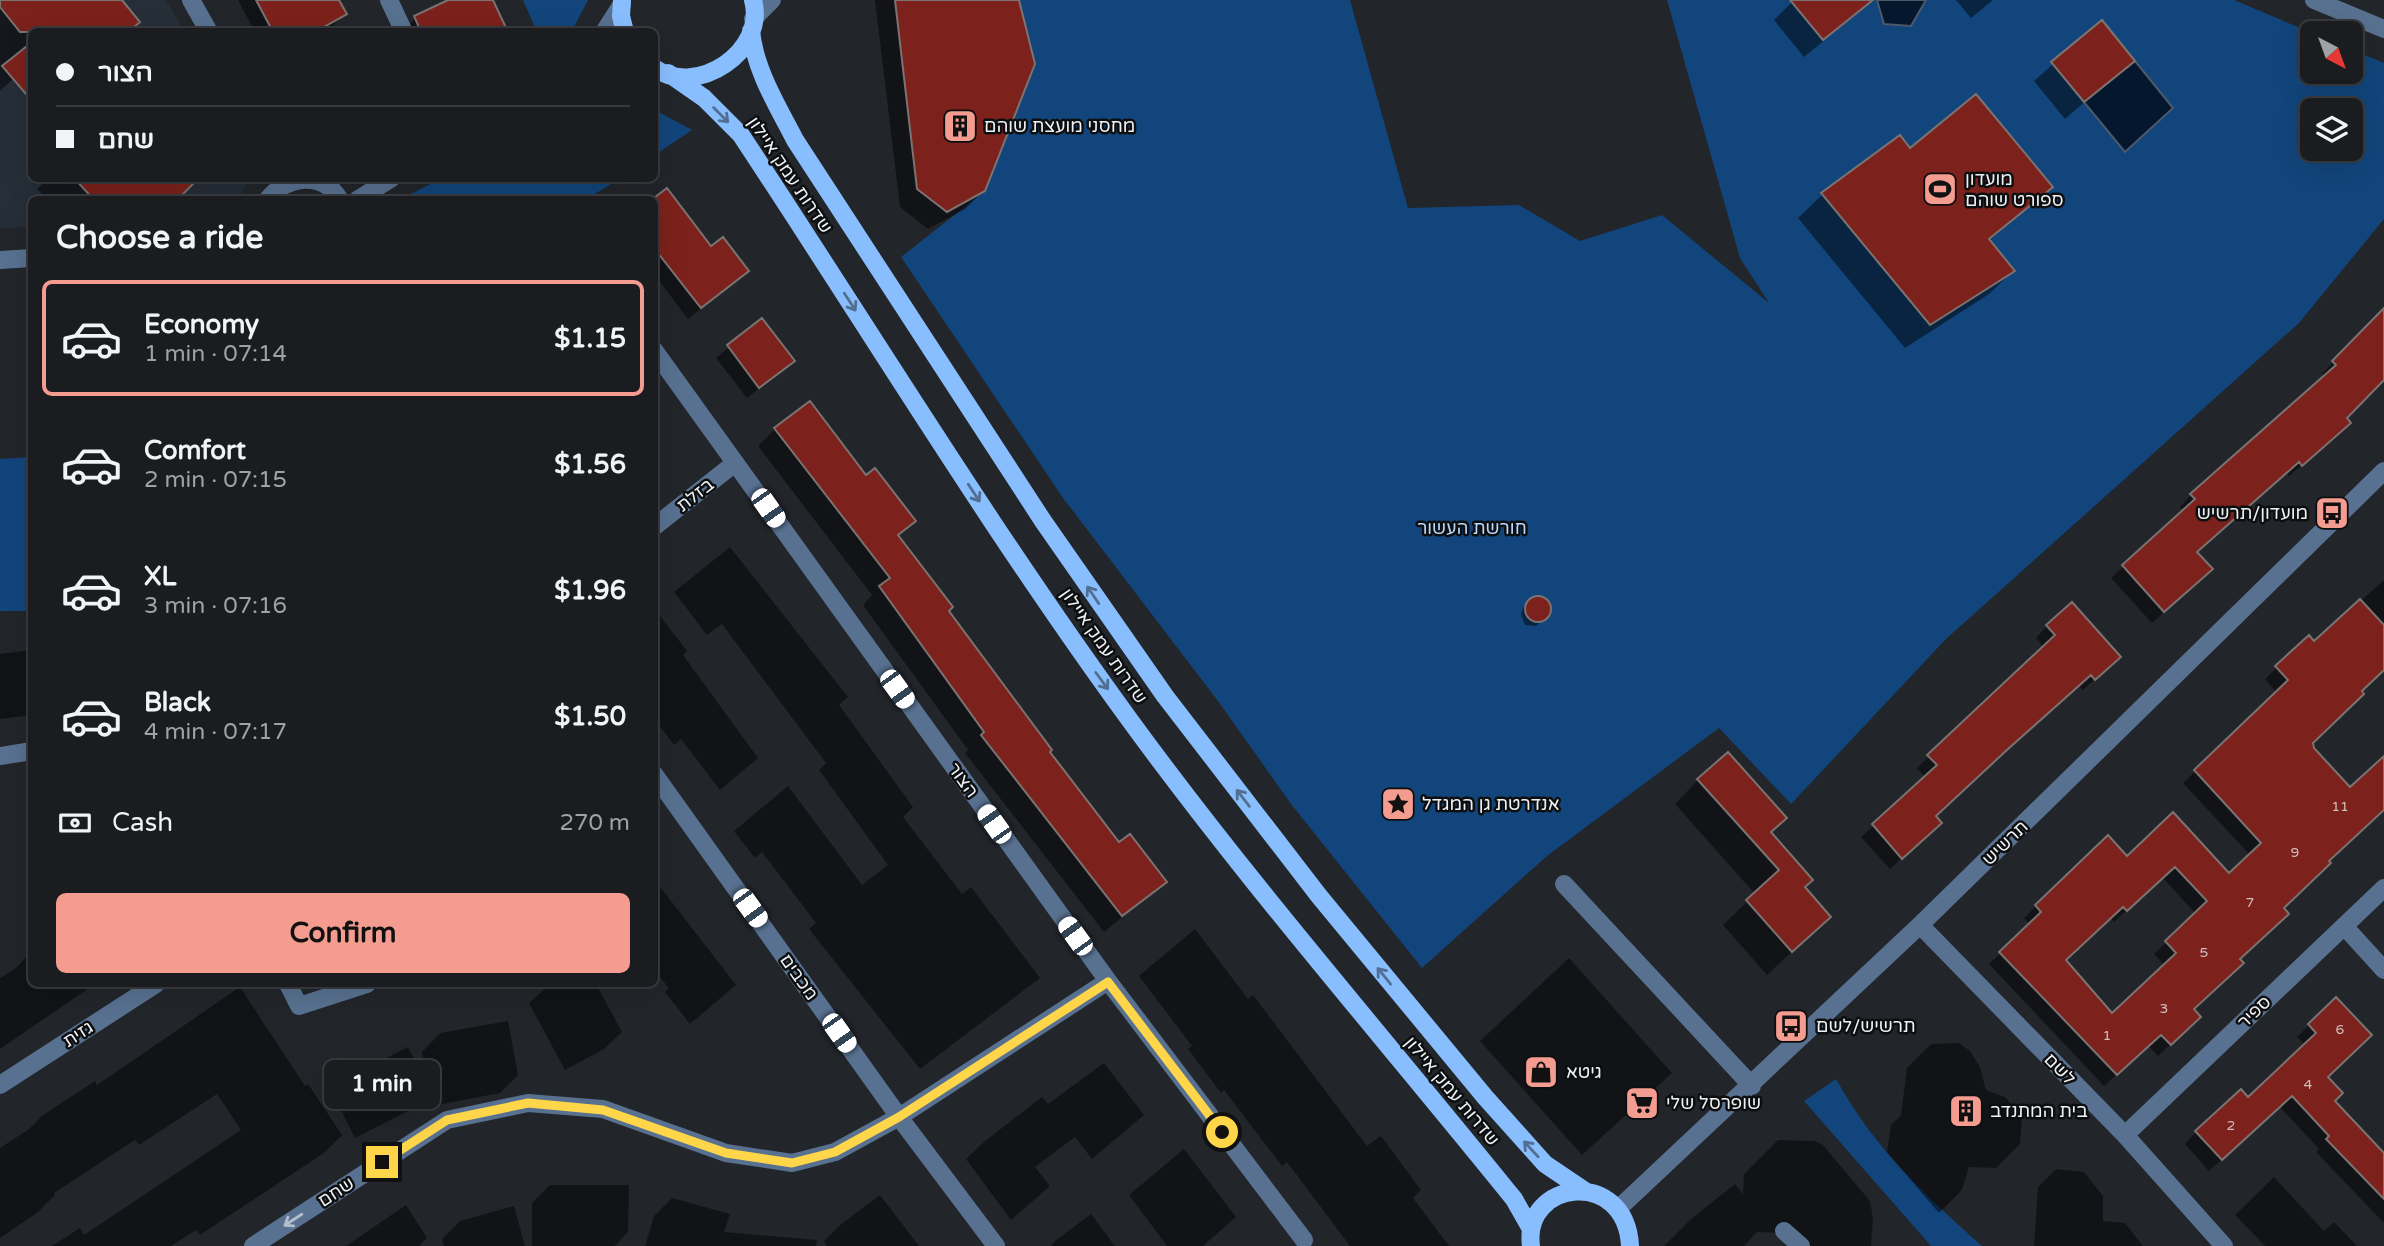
<!DOCTYPE html>
<meta charset="utf-8">
<style>
body{margin:0;font-family:"Varela Round",Heebo,sans-serif;background:#27292d;color:#f1f3f6;height:100vh;display:flex;flex-direction:column;font-size:26px;white-space:nowrap}
*{box-sizing:border-box;margin:0}
p{font-size:23px;color:#9fa1a5}
.icon{flex:none;width:38px;height:38px;fill:none;stroke:currentColor;stroke-width:2;stroke-linecap:round;stroke-linejoin:round}
.map{position:relative;flex:1;overflow:hidden}
.details{position:absolute;left:28px;top:196px;width:630px;height:791px;display:flex;flex-direction:column;background:#1a1c20;border-radius:10px;box-shadow:0 7px 28px #0002,0 0 0 2px #383a3e}
.details>*{flex:none}
.guide{position:absolute;left:28px;top:28px;width:630px;height:154px;border-radius:10px;box-shadow:0 7px 28px #0002,0 0 0 2px #383a3e;display:grid;align-content:center;height:154px;padding:0 28px;background:#1a1c20}
.needle{width:46px;rotate:139deg}
.tools{position:absolute;left:2300px;top:21px;display:grid;gap:14px}
.tools a{display:grid;place-items:center;width:63px;height:63px;border-radius:10px;background:#1a1c20;box-shadow:0 7px 28px #0002,0 0 0 2px #383a3e;font-size:35px}
.end{position:absolute;width:32px;height:32px;margin:-16px;border:9px solid #ffd54a;background:#111;box-shadow:0 0 0 4px #111}
.from{border-radius:50%}
.bubble{position:absolute;height:49px;border-radius:10px;background:#1a1c20;box-shadow:0 7px 28px #0002,0 0 0 2px #383a3e;font-size:23px;font-weight:700;line-height:49px;text-align:center}
.car{position:absolute;width:21px;height:42px;margin:-21px -10px;border-radius:9px;box-shadow:0 0 5px 2px #0007;background:linear-gradient(#fff 24%,#345 0 40%,#fff 0 76%,#345 0 86%,#fff 0)}
.guide b{display:flex;align-items:center;gap:24px;height:66px;font-size:26px}
.guide b+b{border-top:2px solid #383a3e}
.guide i{width:18px;height:18px;background:#f1f3f6}
ul{padding:0;list-style:none}
li{display:flex;align-items:center;gap:21px;height:116px;margin:0 14px 10px;padding:0 14px;border:4px solid transparent;border-radius:10px}
li div{flex:1}
li b{display:block;font-size:26px}
li em{font-style:normal;font-weight:700}
li.selected{border-color:#f59c90}
li>.icon{width:63px;height:63px;stroke-width:1.5}
h2{padding:0 28px;font-size:32px;line-height:84px}
.pay{display:flex;align-items:center;gap:18px;height:77px;padding:0 28px;font-size:26px}
.pay p{margin-inline-start:auto}
.cta{display:flex;gap:14px;margin-top:auto;padding:14px 28px}
.cta a{flex:1;height:80px;border-radius:10px;background:#f59c90;color:#111;font-size:28px;font-weight:700;line-height:80px;text-align:center}
.map>svg:first-child{display:block}
</style>
<div class="map">
<svg width="2384" height="1246" viewBox="0 0 2384 1246">
<rect width="100%" height="100%" fill="#22252a"/>
<!-- built -->
<path fill="#262e38" d="M0,0H166L184,31L32,32V178L250,179L238,199L32,200L31,227L0,228Z"/>
<!-- green -->
<path fill="#12457b" fill-rule="evenodd" d="M523,0H588L572,31L537,32Z
M1005,0H1350L1408,208L1519,205L1580,241L1662,215L1769,303L1740,258L1667,0H2234L2312,33V72H2350V49L2384,63V219L2299,323L1946,639L1791,804L1719,728L1547,856L1422,968L1291,804L1218,701L1063,498L901,257L985,191L1021,77ZM2312,110H2350V149H2312Z
M655,110L692,130L655,155H654Z
M440,179V178L619,179L587,199H401Z
M31,457V611H0V459Z
M1836,1079C1875,1149 1923,1193 1982,1246H1931L1804,1101Z"/>
<!-- water -->
<path fill="#05172d" stroke="#4b5969" stroke-width="2" d="M1877,0H1926L1911,26L1884,24Z
M2102,20L2173,108L2125,152L2051,62Z"/>
<!-- shadow -->
<path fill="#0007" fill-rule="evenodd" d="M0,0H119L32,32V97L15,77L0,91Z
M238,0H337L345,14L333,25L336,32H255Z
M452,0H491L506,32H404L415,18Z
M875,0H1018L984,190L965,209L928,229L900,207Z
M1794,0H1874L1804,57L1774,20Z
M1956,0H1993L1971,18Z
M2101,22L2132,61L2065,119L2034,81Z
M1899,137L1910,150L2050,187L1988,242L2013,271L1989,294L1905,348L1798,218L1822,195Z
M48,178H197L176,200H48L37,189Z
M654,200L711,248L747,271L688,319L654,274Z
M2384,310V377L2344,417L2337,435L2289,476L2286,472L2196,553L2198,581L2152,623L2111,578L2184,511L2180,507L2191,495L2325,377L2322,374Z
M762,320L793,361L747,398L716,358Z
M775,429L866,478L913,521L897,537L947,611L1118,845L1165,882L1104,932L965,753L968,750L863,605L872,595L758,446Z
M730,547L848,697L839,705L913,807L903,817L962,894L971,887L1040,978L920,1069L809,929L816,923L762,852L755,858L734,831L788,786L862,885L888,865L819,770L826,763L722,624L707,635L674,592Z
M2384,580V666L2311,743L2312,749L2350,790L2384,758V808L2282,909L2192,1010L2187,1028L2158,1056L2148,1045L2104,1086L1989,964L2031,925L2024,918L2107,837L2127,858L2229,875L2250,855L2183,783L2277,693L2265,679L2309,637L2314,643ZM2162,877L2196,914L2154,954L2165,966L2112,1015L2064,960L2110,917L2114,922Z
M1536,598L1544,599L1549,605L1547,616L1536,626L1525,625L1521,615L1523,608Z
M660,616L687,651L683,655L758,758L720,790L681,739L674,745L654,718V620Z
M2047,626L2107,668L2083,690L2078,685L1934,816L1928,834L1890,869L1861,837L1926,778L1917,768L2044,648L2036,638Z
M31,650L32,715L0,719V654Z
M1698,780L1769,833L1803,888L1829,917L1767,975L1723,925L1755,894L1675,804Z
M654,879L736,985L690,1024L665,992L669,988L654,970Z
M1195,929L1248,999L1253,995L1367,1146L1381,1136L1421,1190L1413,1198L1449,1246H1350L1287,1162L1282,1166L1224,1090L1221,1093L1188,1049L1192,1046L1139,976Z
M32,951V984H95L0,1049V978L15,969Z
M1569,958L1672,1073L1582,1155L1480,1041Z
M550,984H596L622,1032L604,1049L565,1070L529,1003Z
M240,987L305,1086L308,1084L342,1135L324,1153L200,1235L196,1230L171,1246H52L80,1228L84,1235L241,1130L217,1094L139,1145L135,1140L54,1193L55,1195L37,1213L0,1238V1148L29,1129L43,1115L95,1081L97,1085Z
M2336,999L2326,1077L2333,1101L2384,1156V1223L2316,1152L2319,1149L2279,1106L2209,1171L2185,1144L2196,1132L2248,1099L2305,1045L2297,1037Z
M508,1021L518,1075L500,1093L432,1106L429,1092L412,1109L355,1138L333,1094L351,1076L408,1047L428,1086L422,1052L440,1033Z
M1959,1043L1970,1051L1980,1067L1986,1090L2005,1097L2022,1117L2020,1144L1996,1168L1969,1167L1962,1190L1939,1213L1887,1152L1891,1125L1901,1115L1907,1068L1931,1044Z
M1104,1063L1144,1115L1092,1159L1075,1137L1035,1167L1050,1186L1011,1220L966,1159L984,1142L1042,1097L1048,1104Z
M1778,1140L1814,1141L1823,1145L1870,1201L1873,1218L1871,1246H1790L1779,1233L1757,1232L1744,1246H1664L1691,1219L1735,1184L1743,1194L1744,1174Z
M1184,1149L1236,1217L1203,1246H1167L1129,1195Z
M2056,1169L2084,1172L2103,1196V1221L2125,1223L2143,1246H2034L2038,1187Z
M2274,1177L2324,1231L2334,1222L2357,1246H2265L2235,1215Z
M550,1185H629L628,1232L615,1246H532V1203Z
M880,1195L919,1246H827L824,1241L840,1225Z
M672,1198L730,1214L724,1232L817,1240L816,1246H645L654,1216Z
M406,1205L427,1238L419,1246H346Z
M514,1206L525,1246H444L442,1239L460,1221Z
M1091,1214L1115,1246H1051L1055,1241Z"/>
<!-- building -->
<path fill="#7c211b" stroke="#7b7372" stroke-width="2" fill-rule="evenodd" d="M0,0H122L140,22L128,32H20L0,7Z
M256,0H339L347,14L315,32H273Z
M448,0H493L508,32H421L414,16Z
M895,0H1019L1035,64L985,191L947,212L917,189Z
M1790,0H1873L1823,40Z
M2102,20L2135,61L2084,102L2051,62Z
M32,42V101L2,66Z
M1976,94L2053,187L1989,239L2015,271L1930,325L1821,193L1900,135L1910,148Z
M74,178H199L177,200H94Z
M667,188L711,246L723,237L749,271L701,308L654,248V198Z
M2384,308V380L2347,418L2351,423L2302,466L2299,462L2197,552L2213,569L2164,612L2122,565L2195,499L2190,494L2336,365L2332,361Z
M762,318L795,361L759,388L727,345Z
M810,401L866,475L875,468L916,521L898,535L953,607L949,611L1052,750L1050,752L1119,842L1130,834L1167,882L1122,916L981,735L984,732L879,586L890,578L774,428Z
M1525 609a13 13 0 1 1 26 0a13 13 0 1 1-26 0Z
M2360,599L2384,625V670L2362,691L2364,694L2313,743L2314,748L2350,787L2384,756V810L2329,861L2331,863L2284,908L2289,914L2240,959L2244,963L2194,1009L2201,1017L2171,1045L2161,1035L2117,1075L1999,952L2041,912L2035,905L2108,835L2127,856L2173,812L2229,873L2261,843L2194,770L2288,680L2275,666L2309,635L2314,641ZM2175,867L2207,901L2165,941L2176,953L2112,1013L2066,960L2123,907L2127,911Z
M2072,602L2121,657L2095,680L2091,675L2008,749L1936,816L1942,823L1902,859L1872,824L1937,765L1927,755L2055,635L2046,625Z
M1728,752L1787,818L1771,832L1813,880L1805,887L1831,917L1792,952L1746,900L1779,870L1697,779Z
M2336,997L2372,1035L2328,1077L2343,1093L2335,1101L2384,1153V1199L2326,1139L2329,1136L2292,1096L2222,1160L2195,1131L2241,1089L2248,1097L2316,1033L2308,1024Z"/>
<g fill="none" stroke-linecap="round" stroke-linejoin="round">
<!-- minor -->
<path stroke="#587190" stroke-width="18" d="M191,0L209,32
M389,0L404,32
M2314,0L2384,29
M753,19L772,0
M604,32L622,4
M267,200C286,176 323,170 340,200
M357,200L392,178
M0,260L32,258
M654,350L1108,981L1304,1240
M654,527L735,463
M0,756L32,751
M654,774L899,1117L996,1246
M1564,884L1752,1086
M1920,925L2125,1135L2224,1246
M2344,926L2384,970
M288,984L299,1006L367,984
M0,1085L156,984
M2125,1135L2384,888
M1619,1208L1920,925L2384,471
M1784,1231L1801,1246
M253,1246L447,1120L528,1103L603,1109L726,1153L792,1163L835,1152L899,1117L1108,981"/>
<!-- major -->
<path stroke="#89befe" stroke-width="18" d="M622,0L621,16L625,32
M751,31C755,70 777,105 795,140L1043,521L1165,696L1319,896L1485,1097L1545,1164L1585,1191
M654,68C697,98 767,51 753,0
M668,73L704,98L741,135C870,330 991,530 1129,719C1250,885 1385,1039 1514,1199L1531,1229
M1531,1246C1522,1180 1626,1167 1630,1246"/>
</g>
<!-- one-way arrows -->
<defs><path id="oneway-shaft" d="M-6 0H5M1.5-3L5.5 0L1.5 3" fill="none" stroke-width="1.6" stroke-linecap="round" stroke-linejoin="round" transform="scale(1.75)"/></defs>
<g stroke="#516f93">
<use href="#oneway-shaft" transform="translate(721 115) rotate(45)"/>
<use href="#oneway-shaft" transform="translate(850 302) rotate(57)"/>
<use href="#oneway-shaft" transform="translate(974 493) rotate(57)"/>
<use href="#oneway-shaft" transform="translate(1093 595) rotate(-124)"/>
<use href="#oneway-shaft" transform="translate(1102 681) rotate(54)"/>
<use href="#oneway-shaft" transform="translate(1243 798) rotate(-128)"/>
<use href="#oneway-shaft" transform="translate(1384 976) rotate(-129)"/>
<use href="#oneway-shaft" transform="translate(1531 1149) rotate(-133)"/>
</g>
<use stroke="#b3becd" href="#oneway-shaft" transform="translate(293 1220) rotate(147)"/>
<g fill="none" stroke-linecap="round" stroke-linejoin="round">
<!-- route -->
<path stroke="#ffd54a" stroke-width="9" d="M382,1162L447,1120L528,1103L603,1110L726,1153L792,1163L835,1152L899,1117L1108,982L1222,1132"/>
</g>
<!-- icons -->
<defs>
<g id="building-square" transform="scale(1.75)"><rect x="-9" y="-9" width="18" height="18" rx="4" fill="#f59c90" stroke="#0d0e10"/><path d="M-4-6H4V6H1V3H-1V6H-4ZM-2.5-4.3h1.7v1.8h-1.7ZM.8-4.3h1.7v1.8H.8ZM-2.5-1h1.7V.8h-1.7ZM.8-1h1.7V.8H.8Z" fill="#111"/></g>
<g id="stadium-square" transform="scale(1.75)"><rect x="-9" y="-9" width="18" height="18" rx="4" fill="#f59c90" stroke="#0d0e10"/><path d="M0-5a6.5 5 0 1 0 0 10a6.5 5 0 1 0 0-10ZM-3.5-1.8h7v3.6h-7Z" fill="#111"/></g>
<g id="bus-square" transform="scale(1.75)"><rect x="-9" y="-9" width="18" height="18" rx="4" fill="#f59c90" stroke="#0d0e10"/><path d="M-5-6H5V4H4V6H2V4H-2V6H-4V4H-5ZM-3.5-4V0h7V-4ZM-3.5 1.2v1.5H-2V1.2ZM2 1.2v1.5H3.5V1.2Z" fill="#111"/></g>
<g id="sight-square" transform="scale(1.75)"><rect x="-9" y="-9" width="18" height="18" rx="4" fill="#f59c90" stroke="#0d0e10"/><path d="M0-6L1.8-2.2L6-1.7L2.9 1.2L3.7 5.4L0 3.3L-3.7 5.4L-2.9 1.2L-6-1.7L-1.8-2.2Z" fill="#111"/></g>
<g id="shop-square" transform="scale(1.75)"><rect x="-9" y="-9" width="18" height="18" rx="4" fill="#f59c90" stroke="#0d0e10"/><path d="M-5-2.5h2.3a2.7 3.5 0 0 1 5.4 0H5L5.5 6h-11ZM-1.5-2.5h3a1.5 2.3 0 0 0-3 0Z" fill="#111"/></g>
<g id="supermarket-square" transform="scale(1.75)"><rect x="-9" y="-9" width="18" height="18" rx="4" fill="#f59c90" stroke="#0d0e10"/><path d="M-6-5.5h2.5l.6 2H6L4.5 2H-2.5L-4.4-4H-6ZM-1.5 3.2a1.3 1.3 0 1 0 .1 0ZM3 3.2a1.3 1.3 0 1 0 .1 0Z" fill="#111"/></g>
</defs>
<g fill-rule="evenodd">
<use href="#building-square" x="960" y="126"/>
<use href="#stadium-square" x="1940" y="189"/>
<use href="#bus-square" x="2332" y="513"/>
<use href="#sight-square" x="1398" y="804"/>
<use href="#bus-square" x="1791" y="1026"/>
<use href="#shop-square" x="1541" y="1072"/>
<use href="#supermarket-square" x="1642" y="1103"/>
<use href="#building-square" x="1966" y="1111"/>
</g>
<g text-anchor="middle" dominant-baseline="central" stroke-width="5" stroke-linejoin="round" paint-order="stroke">
<!-- number labels -->
<g font-size="14" fill="#d2bebe">
<text x="2340" y="806">11</text>
<text x="2295" y="852">9</text>
<text x="2250" y="902">7</text>
<text x="2204" y="952">5</text>
<text x="2164" y="1008">3</text>
<text x="2340" y="1029">6</text>
<text x="2107" y="1035">1</text>
<text x="2308" y="1084">4</text>
<text x="2231" y="1125">2</text>
</g>
<!-- poi labels -->
<g font-size="18" fill="#eff2f5" stroke="#0d0e10" text-anchor="start">
<text x="984" y="126">מחסני מועצת שוהם</text>
<text x="1965" y="179">מועדון<tspan x="1965" dy="21">ספורט שוהם</tspan></text>
<text x="2308" y="513" text-anchor="end">מועדון/תרשיש</text>
<text x="1422" y="804">אנדרטת גן המגדל</text>
<text x="1816" y="1026">תרשיש/לשם</text>
<text x="1566" y="1072">גיטא</text>
<text x="1666" y="1103">שופרסל שלי</text>
<text x="1990" y="1111">בית המתנדב</text>
</g>
<!-- street labels -->
<g font-size="18" fill="#eff2f5" stroke="#0d0e10">
<text transform="translate(790 175) rotate(56)">שדרות עמק איילון</text>
<text transform="translate(695 495) rotate(-38)">בזלת</text>
<text transform="translate(1104 646) rotate(55)">שדרות עמק איילון</text>
<text transform="translate(963 780) rotate(54)">הצור</text>
<text transform="translate(2005 843) rotate(-44)">תרשיש</text>
<text transform="translate(799 977) rotate(55)">מכבים</text>
<text transform="translate(2254 1012) rotate(-44)">ספיר</text>
<text transform="translate(78 1034) rotate(-33)">גזית</text>
<text transform="translate(2060 1069) rotate(46)">לשם</text>
<text transform="translate(1452 1091) rotate(50)">שדרות עמק איילון</text>
<text transform="translate(336 1192) rotate(-33)">שחם</text>
</g>
<!-- park labels -->
<g font-size="18" fill="#bad9ff" stroke="#0d0e10">
<text x="1472" y="528">חורשת העשור</text>
</g>
</g>
</svg>
<div class="tools">
<a><svg class="needle" viewBox="-14 -14 28 28"><path d="M0-13l5 13h-10z" fill="#e53935"/><path d="M0 13l5-13h-10z" fill="#9fa1a5"/></svg></a>
<a><svg class="icon" aria-label="layers" viewBox="0 0 24 24"><path d="M12 4l9 5-9 5-9-5zM3 14l9 5 9-5"/></svg></a>
</div>
<i class="end from" style="left:1222px;top:1132px"></i>
<i class="end" style="left:382px;top:1162px"></i>
<div class="bubble" style="left:324px;top:1060px;width:116px">1 min</div>
<i class="car" style="left:768px;top:508px;rotate:145deg"></i>
<i class="car" style="left:897px;top:689px;rotate:144deg"></i>
<i class="car" style="left:994px;top:824px;rotate:325deg"></i>
<i class="car" style="left:750px;top:908px;rotate:144deg"></i>
<i class="car" style="left:1075px;top:936px;rotate:324deg"></i>
<i class="car" style="left:839px;top:1033px;rotate:145deg"></i>
<div class="guide">
<b><i class="from"></i>הצור</b>
<b><i></i>שחם</b>
</div>
<section class="details">
<h2>Choose a ride</h2>
<ul>
<li class="selected"><svg class="icon" aria-label="car" viewBox="0 0 24 24"><path d="M5 17H2v-5l4-1 3-4h7l3 4 3 1v5h-3M9 17h6M6 11h13"/><circle cx="7" cy="17" r="2"/><circle cx="17" cy="17" r="2"/></svg><div><b>Economy</b><p>1 min · 07:14</p></div><em>$1.15</em></li>
<li><svg class="icon" aria-label="car" viewBox="0 0 24 24"><path d="M5 17H2v-5l4-1 3-4h7l3 4 3 1v5h-3M9 17h6M6 11h13"/><circle cx="7" cy="17" r="2"/><circle cx="17" cy="17" r="2"/></svg><div><b>Comfort</b><p>2 min · 07:15</p></div><em>$1.56</em></li>
<li><svg class="icon" aria-label="car" viewBox="0 0 24 24"><path d="M5 17H2v-5l4-1 3-4h7l3 4 3 1v5h-3M9 17h6M6 11h13"/><circle cx="7" cy="17" r="2"/><circle cx="17" cy="17" r="2"/></svg><div><b>XL</b><p>3 min · 07:16</p></div><em>$1.96</em></li>
<li><svg class="icon" aria-label="car" viewBox="0 0 24 24"><path d="M5 17H2v-5l4-1 3-4h7l3 4 3 1v5h-3M9 17h6M6 11h13"/><circle cx="7" cy="17" r="2"/><circle cx="17" cy="17" r="2"/></svg><div><b>Black</b><p>4 min · 07:17</p></div><em>$1.50</em></li>
</ul>
<div class="pay"><svg class="icon" aria-label="cash" viewBox="0 0 24 24"><path d="M3 7h18v10H3z"/><circle cx="12" cy="12" r="2"/></svg>Cash<p>270 m</p></div>
<div class="cta"><a>Confirm</a></div>
</section>
</div>
